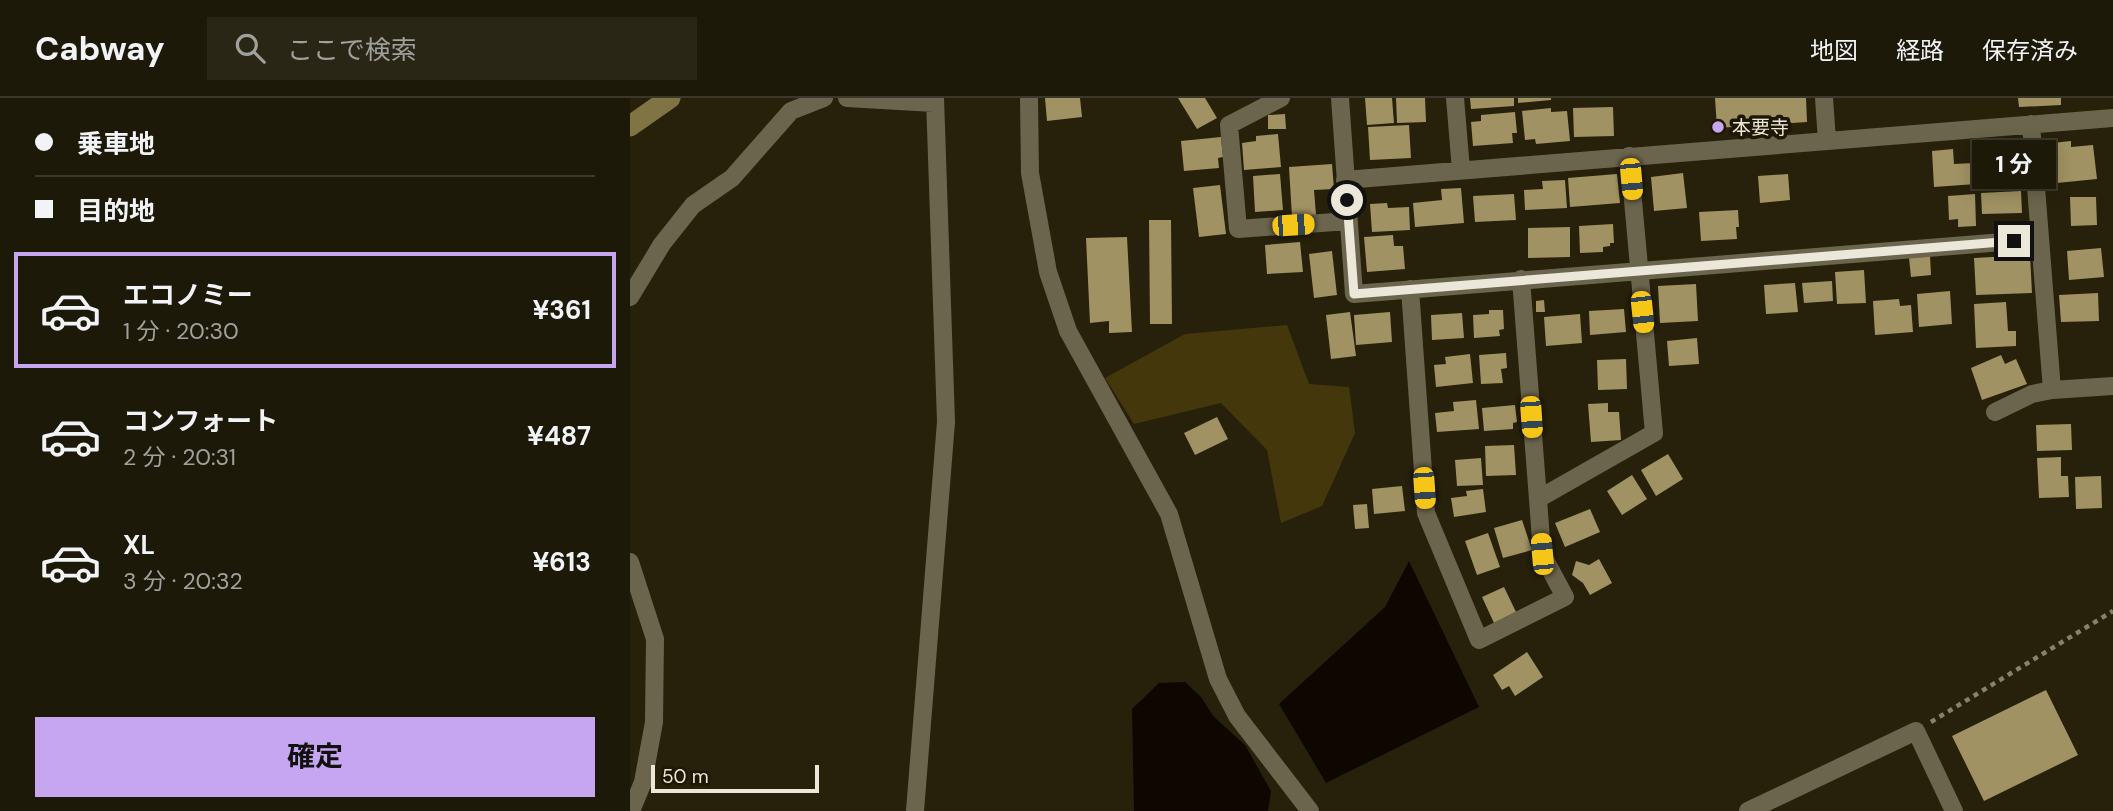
<!DOCTYPE html>
<html lang="ja">
<meta charset="utf-8">
<style>
body{margin:0;font-family:"DM Sans","Noto Sans JP",sans-serif;background:#2a2616;color:#f1f3f6;height:100vh;display:flex;flex-direction:column;font-size:26px;white-space:nowrap}
*{box-sizing:border-box;margin:0}
p{font-size:23px;color:#a0a09c}
.icon{flex:none;width:38px;height:38px;fill:none;stroke:currentColor;stroke-width:2;stroke-linecap:round;stroke-linejoin:round}
.map{position:relative;flex:1;overflow:hidden}
.drawer{display:flex;flex-direction:column;background:#1d1908;width:630px}
.drawer>*{flex:none}
.guide{display:grid;align-content:center;height:154px;padding:0 35px;background:#1d1908}
.scale{position:absolute;left:21px;bottom:18px;width:168px;box-sizing:border-box;padding-left:7px;border:4px solid #ebe7d9;border-top:0;font-size:19px;line-height:24px;white-space:nowrap;color:#ebe7d9;-webkit-text-stroke:5px #1e1703;paint-order:stroke}
.end{position:absolute;width:32px;height:32px;margin:-16px;border:9px solid #ebe7d9;background:#111;box-shadow:0 0 0 4px #111}
.from{border-radius:50%}
.bubble{position:absolute;height:49px;border-radius:0px;background:#1d1908;box-shadow:0 4px 18px #0003,0 0 0 2px #3b3829;font-size:23px;font-weight:700;line-height:49px;text-align:center}
.car{position:absolute;width:21px;height:42px;margin:-21px -10px;border-radius:9px;box-shadow:0 0 5px 2px #0007;background:linear-gradient(#f5c518 24%,#345 0 40%,#f5c518 0 76%,#345 0 86%,#f5c518 0)}
.guide b{display:flex;align-items:center;gap:24px;height:66px;font-size:26px}
.guide b+b{border-top:2px solid #3b3829}
.guide i{width:18px;height:18px;background:#f1f3f6}
ul{padding:0;list-style:none}
li{display:flex;align-items:center;gap:21px;height:116px;margin:0 14px 10px;padding:0 21px;border:4px solid transparent;border-radius:0px}
li div{flex:1}
li b{display:block;font-size:26px}
li em{font-style:normal;font-weight:700}
li.selected{border-color:#c6a6f0}
li>.icon{width:63px;height:63px;stroke-width:1.5}
.button{display:flex;gap:14px;margin-top:auto;padding:14px 35px}
.button a{flex:1;height:80px;border-radius:0px;background:#c6a6f0;color:#111;font-size:28px;font-weight:700;line-height:80px;text-align:center}
header{display:flex;align-items:center;gap:42px;box-sizing:border-box;height:98px;padding:0 35px;background:#1d1908;border-bottom:2px solid #3b3829}
header strong{font-size:33px}
nav{display:flex;gap:38px;margin-inline-start:auto;font-size:24px}
.search{width:490px;height:63px;background:#2a2616;display:flex;align-items:center;gap:18px;box-sizing:border-box;padding:0 24px;border-radius:0px;color:#a0a09c;font-size:26px}
main{display:flex;flex:1;min-height:0}
.map>svg:first-child{display:block}
</style>
<header>
<strong>Cabway</strong>
<div class="search"><svg class="icon" aria-label="search" viewBox="0 0 24 24"><circle cx="10" cy="10" r="6"/><path d="M15 15l6 6"/></svg>ここで検索</div>
<nav><a>地図</a><a>経路</a><a>保存済み</a></nav>
</header>
<main>
<section class="drawer">
<div class="guide">
<b><i class="from"></i>乗車地</b>
<b><i></i>目的地</b>
</div>
<ul>
<li class="selected"><svg class="icon" aria-label="car" viewBox="0 0 24 24"><path d="M5 17H2v-5l4-1 3-4h7l3 4 3 1v5h-3M9 17h6M6 11h13"/><circle cx="7" cy="17" r="2"/><circle cx="17" cy="17" r="2"/></svg><div><b>エコノミー</b><p>1 分 · 20:30</p></div><em>¥361</em></li>
<li><svg class="icon" aria-label="car" viewBox="0 0 24 24"><path d="M5 17H2v-5l4-1 3-4h7l3 4 3 1v5h-3M9 17h6M6 11h13"/><circle cx="7" cy="17" r="2"/><circle cx="17" cy="17" r="2"/></svg><div><b>コンフォート</b><p>2 分 · 20:31</p></div><em>¥487</em></li>
<li><svg class="icon" aria-label="car" viewBox="0 0 24 24"><path d="M5 17H2v-5l4-1 3-4h7l3 4 3 1v5h-3M9 17h6M6 11h13"/><circle cx="7" cy="17" r="2"/><circle cx="17" cy="17" r="2"/></svg><div><b>XL</b><p>3 分 · 20:32</p></div><em>¥613</em></li>
</ul>
<div class="button"><a>確定</a></div>
</section>
<div class="map">
<svg width="1483" height="713" viewBox="0 0 1483 713">
<rect width="100%" height="100%" fill="#27210b"/>
<!-- green -->
<path fill="#43370b" d="M657,227L679,286L719,289L725,335L692,408L651,425L637,352L591,305L504,326L475,280L555,236Z"/>
<!-- water -->
<path fill="#0e0700" d="M779,463L849,609L696,685L649,606L755,509Z
M555,584L571,599L584,619L615,647L641,693L638,713H504L502,611L529,585Z"/>
<!-- building -->
<path fill="#a09262" d="M415,0H450L452,19L417,23Z
M548,0H575L587,20L567,31Z
M735,0H762L764,25L737,27Z
M766,0H795L796,24L767,25Z
M840,0H884V8L841,11Z
M888,0H921V2L888,5Z
M1085,0H1176L1177,24L1087,30Z
M1388,0H1431V7L1389,9Z
M983,9L984,38L944,39L943,10Z
M921,10V14L937,13L940,43L906,46L905,41L895,42L892,13Z
M885,14L887,35H882L883,45L843,48L841,24L851,23V17Z
M655,16L656,31H638V17Z
M779,27L781,60L740,62L738,29Z
M648,36L651,69L614,72L612,45L626,43V38Z
M591,39L593,59L588,60L589,70L554,73L551,43Z
M1346,41H1357L1358,55H1347Z
M1441,43V49L1463,47L1467,81L1427,85L1422,45Z
M1323,51L1324,66L1344,65L1346,86L1304,89L1302,53Z
M1387,60V87L1357,88L1356,61Z
M702,66L704,91L684,92L686,117L662,119L659,69Z
M1053,75L1057,110L1024,113L1021,79Z
M650,76L653,112L625,114L623,78Z
M987,76L990,105L940,109L938,80Z
M1158,76L1160,102L1130,105L1128,78Z
M935,82L937,110L895,112L894,92L913,91L912,83Z
M590,87L596,136L569,139L563,90Z
M831,90L834,125L785,129L783,105L812,102L811,91Z
M1391,93L1392,115L1352,116L1351,95Z
M884,96L886,122L845,124L843,98Z
M1345,96L1346,128L1328,129V121L1319,122L1318,98Z
M1440,99H1466L1467,127L1441,128Z
M757,105L758,110L779,109L780,132L742,134L740,106Z
M1108,112L1109,129H1106L1107,141L1071,143L1069,114Z
M519,122H541L542,226H520Z
M983,126L984,145H980V148L973,149V154L950,155L949,128Z
M940,129V159L898,160V130Z
M763,137L764,148H773L775,171L737,174L734,139Z
M497,139L502,234L479,235V223L460,225L456,140Z
M670,144L673,174L637,176L635,147Z
M1471,150L1474,179L1439,182L1437,153Z
M702,153L707,197L684,200L679,156Z
M1400,157L1402,195L1346,197L1344,160Z
M1300,158L1301,177L1281,179L1279,160Z
M1234,172L1236,205L1207,206L1205,174Z
M1202,183L1203,203L1174,205L1172,185Z
M1165,185L1168,214L1136,216L1134,187Z
M1066,186L1068,223L1030,225L1028,188Z
M1320,193L1322,226L1289,229L1287,196Z
M1468,195L1469,223L1431,224L1429,197Z
M1269,201L1270,208L1281,207L1283,234L1245,237L1243,203Z
M914,202L915,214H906V203Z
M1376,204L1378,233H1386V248L1346,250L1344,206Z
M994,211L996,234L960,237L959,213Z
M859,212H873L874,231L869,232L870,238L844,240L843,217L859,216Z
M720,214L726,258L701,261L696,217Z
M760,214L762,244L726,247L724,217Z
M832,215L834,240L802,242L801,217Z
M950,216L952,245L916,248L914,219Z
M1067,240L1069,266L1039,268L1037,243Z
M876,255L877,270L871,271L873,285L851,286L849,257Z
M840,256L843,285L806,289L804,267L816,266L815,259Z
M1371,257L1375,266L1386,261L1397,286L1352,302L1341,270Z
M996,261L997,291L968,292L967,262Z
M846,302L849,331L807,334L805,315L824,313L823,304Z
M978,305V314H989L991,342L961,344L958,306Z
M885,307L887,324L883,325V331L854,333L852,310Z
M587,319L598,341L565,357L554,335Z
M1441,326L1442,352L1407,353L1406,327Z
M884,347L886,377L856,378L855,348Z
M1038,356L1053,381L1026,398L1011,372Z
M1431,359V378H1438L1439,399L1409,400L1407,360Z
M851,360L853,387L827,388L825,362Z
M1002,377L1017,401L992,417L977,393Z
M1471,378L1472,410L1446,411L1445,379Z
M772,388L775,413L744,416L742,391Z
M853,391L856,414L824,419L821,400L837,398L836,393Z
M737,406L739,430L725,431L723,407Z
M960,411L970,434L935,449L925,425Z
M892,422L902,452L873,460L864,430Z
M858,435L870,469L847,477L835,443Z
M969,461L982,485L960,497L953,485L942,477L946,463L959,467Z
M874,489L886,514L864,525L852,499Z
M897,554L913,579L885,598L879,588L872,592L863,577Z
M1416,592L1448,657L1354,703L1322,638Z"/>
<g fill="none" stroke-linecap="round" stroke-linejoin="round">
<!-- path -->
<path stroke="#86816f" stroke-width="4.5" stroke-dasharray="5 5" stroke-linecap="butt" d="M1301,624L1483,513"/>
<!-- street -->
<path stroke="#6c654d" stroke-width="18" d="M217,0L304,5
M399,0L400,75L418,174L438,233L539,416L588,581L607,618L680,713
M651,0L599,27L608,131L718,123
M710,0L724,196L1410,141
M825,0L831,72
M1194,0L1197,43
M1401,26L1422,292L1483,288
M715,82L1483,20
M891,181L908,401
M780,191L796,415L849,542L935,499L912,456L908,401L1024,335L999,58
M0,199L32,146L63,107L102,80L161,13L194,0
M1365,314L1402,296L1422,292
M0,464L25,541L24,624L13,684L1,713
M285,713L316,324L305,0
M1118,713L1286,633L1324,713"/>
<!-- secondary -->
<path stroke="#817444" stroke-width="21" d="M0,28L40,0"/>
</g>
<g fill="none" stroke-linecap="round" stroke-linejoin="round">
<!-- route -->
<path stroke="#ebe7d9" stroke-width="9" d="M717,102L724,196L1384,143"/>
</g>
<!-- markers -->
<circle fill="#c6a6f0" stroke="#1e1703" stroke-width="2.5" cx="1088" cy="29" r="7"/>
<g text-anchor="middle" dominant-baseline="central" stroke-width="7" stroke-linejoin="round" paint-order="stroke">
<!-- poi labels -->
<g font-size="19" fill="#ebe7d9" stroke="#1e1703" text-anchor="start">
<text x="1102" y="29">本要寺</text>
</g>
</g>
</svg>
<div class="scale">50 m</div>
<i class="end from" style="left:717px;top:102px"></i>
<i class="end" style="left:1384px;top:143px"></i>
<div class="bubble" style="left:1342px;top:42px;width:84px">1 分</div>
<i class="car" style="left:1001px;top:81px;rotate:175deg"></i>
<i class="car" style="left:663px;top:127px;rotate:86deg"></i>
<i class="car" style="left:1012px;top:214px;rotate:174deg"></i>
<i class="car" style="left:901px;top:319px;rotate:176deg"></i>
<i class="car" style="left:794px;top:390px;rotate:176deg"></i>
<i class="car" style="left:912px;top:456px;rotate:355deg"></i>
</div>
</main>
